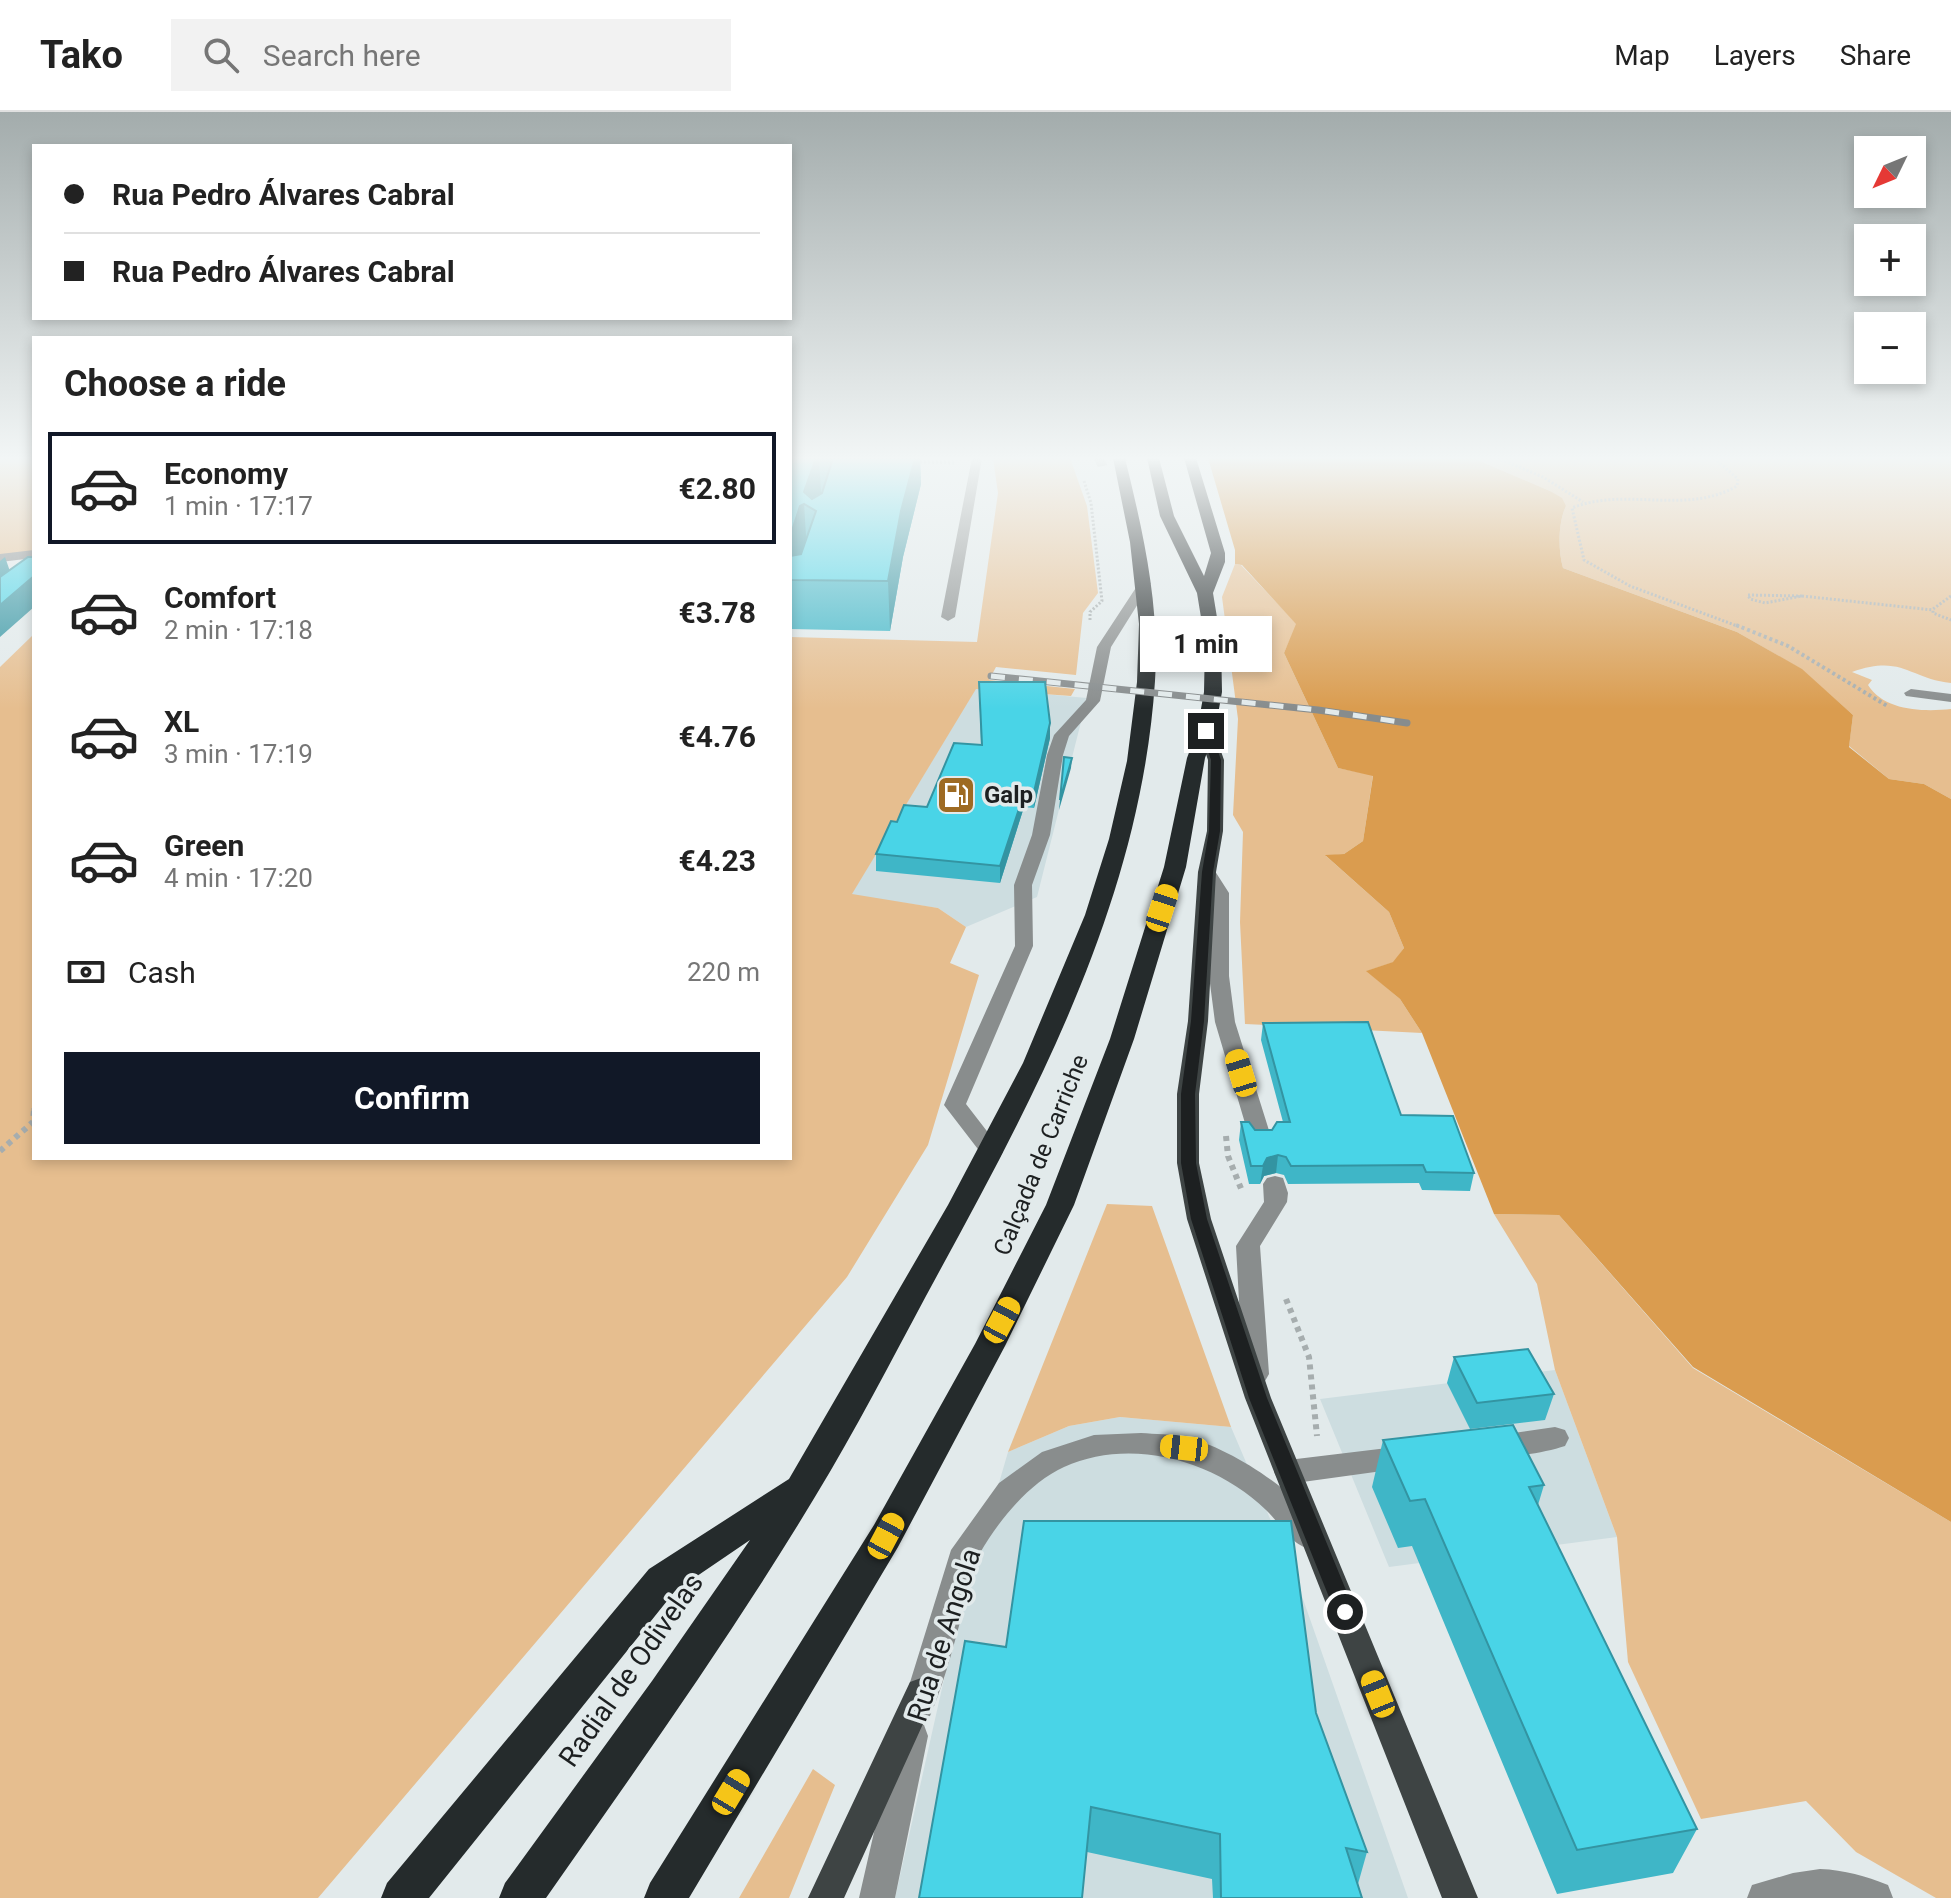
<!DOCTYPE html>
<meta charset="utf-8">
<style>
body{margin:0;font-family:Roboto,sans-serif;background:#f2f2f2;color:#222;height:100vh;display:flex;flex-direction:column;font-size:30px;white-space:nowrap}
*{box-sizing:border-box;margin:0}
p{font-size:26px;color:#767676}
.icon{flex:none;width:44px;height:44px;fill:none;stroke:currentColor;stroke-width:2;stroke-linecap:round;stroke-linejoin:round}
.map{position:relative;flex:1;overflow:hidden}
.sheet{position:absolute;left:32px;top:224px;width:760px;height:824px;display:flex;flex-direction:column;background:#fff;border-radius:0px;box-shadow:0 4px 12px #0003}
.sheet>*{flex:none}
.hud{position:absolute;left:32px;top:32px;width:760px;height:176px;border-radius:0px;box-shadow:0 4px 12px #0003;display:grid;align-content:center;height:176px;padding:0 32px;background:#fff}
.needle{width:52px;rotate:227deg}
.tools{position:absolute;left:1854px;top:24px;display:grid;gap:16px}
.tools a{display:grid;place-items:center;width:72px;height:72px;border-radius:0px;background:#fff;box-shadow:0 4px 12px #0003;font-size:40px}
.end{position:absolute;width:36px;height:36px;margin:-18px;border:10px solid #1d2021;background:#fff;box-shadow:0 0 0 4px #fff}
.from{border-radius:50%}
.bubble{position:absolute;height:56px;border-radius:0px;background:#fff;box-shadow:0 4px 12px #0003;font-size:26px;font-weight:700;line-height:56px;text-align:center}
.car{position:absolute;width:24px;height:48px;margin:-24px -12px;border-radius:10px;box-shadow:0 0 6px 2px #0007;background:linear-gradient(#f5c518 24%,#345 0 40%,#f5c518 0 76%,#345 0 86%,#f5c518 0)}
.hud b{display:flex;align-items:center;gap:28px;height:76px;font-size:30px}
.hud b+b{border-top:2px solid #e0e0e0}
.hud i{width:20px;height:20px;background:#222}
ul{padding:0;list-style:none}
li{display:flex;align-items:center;gap:24px;height:112px;margin:0 16px 12px;padding:0 16px;border:4px solid transparent;border-radius:0px}
li div{flex:1}
li b{display:block;font-size:30px}
li em{font-style:normal;font-weight:700}
li.selected{border-color:#111827}
li>.icon{width:72px;height:72px;stroke-width:1.5}
h2{padding:0 32px;font-size:36px;line-height:96px}
.pay{display:flex;align-items:center;gap:20px;height:88px;padding:0 32px;font-size:30px}
.pay p{margin-inline-start:auto}
.action{display:flex;gap:16px;margin-top:auto;padding:16px 32px}
.action a{flex:1;height:92px;border-radius:0px;background:#111827;color:#fff;font-size:32px;font-weight:700;line-height:92px;text-align:center}
header{display:flex;align-items:center;gap:48px;box-sizing:border-box;height:112px;padding:0 40px;background:#fff;border-bottom:2px solid #e0e0e0}
header strong{font-size:38px}
nav{display:flex;gap:44px;margin-inline-start:auto;font-size:28px}
.search{width:560px;height:72px;background:#f2f2f2;display:flex;align-items:center;gap:20px;box-sizing:border-box;padding:0 28px;border-radius:0px;color:#767676;font-size:30px}
.map>svg:first-child{display:block}
</style>
<header>
<strong>Tako</strong>
<div class="search"><svg class="icon" aria-label="search" viewBox="0 0 24 24"><circle cx="10" cy="10" r="6"/><path d="M15 15l6 6"/></svg>Search here</div>
<nav><a>Map</a><a>Layers</a><a>Share</a></nav>
</header>
<div class="map">
<svg width="1951" height="1786" viewBox="0 0 1951 1786">
<rect width="100%" height="100%" fill="#e2eaeb"/>
<!-- built -->
<path fill="#cddde0" d="M976,576L1087,586L1037,785L966,815L938,796L851,783Z
M1555,1258L1617,1425L1389,1455L1320,1287Z
M1120,1305L1231,1315L1297,1470L1408,1786H895L951,1536L1008,1340L1069,1314Z"/>
<!-- green -->
<path fill="#e6be8f" d="M0,346H34V442L0,446Z
M993,346H1070L1087,394L1098,481L1083,501L1076,563L996,555L989,568L1075,577L1071,584L976,577L852,782L938,796L966,815L950,851L979,863L928,1033L847,1165L318,1786H0V555L34,522V1046H790V525L977,530L998,381Z
M1473,346H1951V571C1909,567 1903,542 1852,560L1872,568L1868,573C1884,599 1924,600 1951,597V687L1924,672L1889,667L1849,634L1853,603L1801,557L1737,520L1563,456C1558,438 1558,411 1566,394L1550,379Z
M1235,452L1241,453L1297,512L1284,541L1338,656L1373,663L1363,729L1344,742L1326,744L1389,800L1404,836L1394,850L1367,859L1400,887L1422,921L1245,912L1240,810L1243,720L1233,703L1238,607L1222,485Z
M1107,1092L1152,1094L1231,1315L1120,1305L1069,1314L1008,1340Z
M1494,1102L1559,1103L1693,1256L1951,1410V1786H1936L1856,1740L1806,1689L1701,1707L1628,1550L1617,1425L1555,1258L1537,1172Z
M813,1657L835,1673L789,1786H739Z"/>
<!-- forest -->
<path fill="#da9c4f" d="M1208,346H1473L1550,379L1562,386L1566,394C1558,411 1558,438 1563,456L1737,520L1802,557L1853,603L1849,635L1889,667L1924,672L1951,687V1410L1693,1255L1559,1103L1494,1102L1422,921L1400,887L1366,859L1393,850L1404,836L1389,800L1325,743L1344,742L1363,729L1373,664L1338,656L1284,541L1296,512L1242,453L1235,452V438Z"/>
<g fill="none" stroke-linecap="round" stroke-linejoin="round">
<!-- path-far3 -->
<path stroke="#a6adae" stroke-width="3" stroke-dasharray="2 2" stroke-linecap="butt" d="M1497,346L1543,365L1583,390
M1714,346L1738,367L1737,374C1685,404 1626,374 1572,396L1584,448L1630,474L1740,515
M916,350L954,351
M1084,369L1091,391L1102,489L1090,500V508
M1748,483L1802,484L1765,491L1750,487Z
M1802,484L1933,498
M1951,484L1933,497V501L1951,508"/>
<!-- path-far2 -->
<path stroke="#a6adae" stroke-width="4" stroke-dasharray="3 3" stroke-linecap="butt" d="M1736,513L1788,534L1889,595"/>
<!-- path-far1 -->
<path stroke="#a6adae" stroke-width="5" stroke-dasharray="4 4" stroke-linecap="butt" d="M34,999V996"/>
<!-- path -->
<path stroke="#a6adae" stroke-width="6" stroke-dasharray="5 5" stroke-linecap="butt" d="M1226,1024L1228,1044L1242,1079
M0,1039L33,1010L34,997
M1286,1187L1309,1245L1317,1324"/>
<!-- minor -->
<path fill="#898d8d" fill-rule="evenodd" d="M972,346H982L955,505L948,509L941,505Z
M1093,346H1104L1107,353L1098,355Z
M34,438V446L0,450V442Z
M1141,468L1151,471L1111,535L1100,589L1069,624L1063,643L1050,723L1032,773L1033,834L966,992L1003,1040L1000,1045H984L944,993L1015,834L1014,773L1032,723L1047,643L1054,623L1086,588L1097,535Z
M1911,577L1951,582V590L1906,584L1904,581Z
M1207,755L1213,756L1229,781V864L1235,910L1272,1028L1269,1033H1253L1250,1028L1215,910L1209,864L1211,781L1198,760Z
M1275,1064L1283,1066L1288,1081L1287,1090L1260,1134L1269,1262L1265,1269L1256,1272L1247,1269L1243,1262L1236,1134L1264,1090L1263,1072L1267,1066Z
M1555,1315L1565,1318L1569,1326L1565,1334C1543,1341 1506,1348 1485,1341L1481,1333L1485,1325Z
M1141,1321C1155,1322 1171,1322 1185,1325C1230,1335 1306,1384 1326,1426L1321,1435C1297,1444 1282,1413 1266,1398C1214,1348 1131,1325 1064,1355C1029,1371 999,1408 980,1441C974,1453 972,1469 968,1482C956,1522 947,1565 930,1604L919,1608L908,1604L903,1593L951,1438L999,1371L1042,1340L1094,1323Z
M1404,1334L1414,1337L1418,1345L1414,1353L1404,1356L1288,1372L1278,1368L1274,1360L1278,1352L1288,1348Z
M912,1608L924,1613L928,1624L895,1786H859L896,1624L900,1613Z
M1820,1757C1845,1758 1865,1764 1888,1773L1893,1786H1747L1752,1773L1793,1761Z"/>
<!-- major -->
<path fill="#3e4444" fill-rule="evenodd" d="M1206,614L1214,619L1224,648L1223,719L1216,760L1208,909L1199,982V1051L1211,1107L1271,1286L1478,1786H1442L1245,1286L1187,1107L1177,1051V982L1188,909L1198,760L1207,719L1208,648L1198,619Z
M921,1566L932,1570L937,1581L844,1786H808L910,1570Z"/>
<!-- highway -->
<path fill="#252b2c" fill-rule="evenodd" d="M1113,346H1125C1143,420 1160,493 1155,569C1141,784 1040,975 939,1160C903,1226 869,1293 831,1358C744,1506 644,1646 546,1786H499L505,1771L652,1569L750,1428L675,1479L429,1786H381L387,1771L649,1457L789,1367L948,1093L1023,951L1085,803L1109,727L1127,649L1137,570L1139,512L1130,430Z
M1147,346H1159L1174,404L1204,464L1211,441L1184,346H1196L1225,441V450L1213,481L1221,530L1222,580L1215,619L1205,646L1186,755L1134,927L1074,1093L1005,1234L898,1435L689,1786H644L650,1771L874,1413L975,1232L1046,1093L1110,927L1164,755L1187,646L1197,619L1204,580L1205,530L1197,481L1160,404Z"/>
<!-- rail casing -->
<g stroke="#878c8d" stroke-width="7">
<path id="rail" d="M991,564L1318,598L1407,611"/>
</g>
<!-- rail -->
<use href="#rail" stroke="#e2eaeb" stroke-width="5" stroke-dasharray="14" stroke-linecap="butt"/>
</g>
<!-- wall -->
<path fill="#3fb6c7" d="M790,346H920L921,372L903,445L890,519L790,517Z
M979,570L1050,626L1034,696L1024,695L1000,771L876,759V742L897,710L927,695L981,633Z
M1263,911L1401,1003L1474,1061L1470,1079L1422,1078L1419,1071L1288,1072L1284,1063L1276,1061L1264,1064L1260,1072H1249L1239,1028L1241,1010L1255,1018H1272L1283,1010L1261,928Z
M1454,1245L1554,1282L1545,1308L1470,1317L1447,1271Z
M1383,1328L1544,1373L1538,1393L1697,1717L1673,1761L1557,1782L1412,1434L1398,1436L1372,1375Z
M965,1529L1316,1601L1367,1740L1358,1772L1362,1786H1213L1212,1767L1087,1740Z"/>
<!-- shaded-wall -->
<path fill="#3394a2" d="M816,346H819L821,381L816,398L804,380Z
M915,346H920L921,372L903,445L890,519L888,469L901,399Z
M804,392L807,438L790,468V425L800,394Z
M5,445L13,468L0,479V449Z
M34,464V495L0,525V493Z
M1050,611V626L1034,696V680Z
M1072,646L1071,656L1059,698L1060,688Z
M1025,679L1024,695L1000,771V754Z
M1278,1043L1276,1061L1264,1064L1260,1072L1263,1054L1267,1046Z"/>
<!-- building -->
<path fill="#49d4e7" stroke="#3394a2" stroke-width="2" d="M790,346H816L804,380L812,387L822,381L833,346H915L901,399L888,469L790,468V444L801,442L816,399L804,392L800,394L790,425Z
M28,445H34V464L0,493V465Z
M979,570H1045L1050,611L1034,680L1025,679L1000,754L876,742L891,709L897,710L904,693L927,695L954,631L982,633Z
M1064,645L1072,646L1060,688Z
M1368,910L1401,1003L1453,1004L1474,1061L1426,1060L1423,1053L1291,1054L1286,1045L1278,1043L1267,1046L1263,1054H1251L1241,1010H1249L1255,1018H1272L1277,1010H1290L1263,911Z
M1528,1237L1554,1282L1477,1291L1454,1245Z
M1513,1313L1544,1373L1529,1375L1697,1717L1577,1738L1425,1387L1410,1389L1383,1328Z
M1024,1409H1291L1316,1601L1367,1740L1346,1736L1362,1786H1221L1220,1722L1091,1695L1082,1786H919L965,1529L1006,1535Z"/>
<!-- sky -->
<linearGradient id="sky" x2="0" y2="1"><stop stop-color="#a3acac"/><stop offset="0.58" stop-color="#f2f6f6"/><stop offset="1" stop-color="#f2f6f6" stop-opacity="0"/></linearGradient>
<rect width="1951" height="597" fill="url(#sky)"/>
<!-- route -->
<path fill="#1d2021" d="M1206,616L1211,619L1221,648L1220,719L1213,760L1204,909L1195,982L1196,1051L1207,1107L1267,1286L1355,1500L1352,1507L1345,1509L1338,1507L1335,1500L1249,1286L1191,1107L1181,1051V982L1191,909L1202,760L1209,719L1211,648L1201,619Z"/>
<!-- icons -->
<defs>
<g id="fuel-square" transform="scale(2)"><rect x="-9" y="-9" width="18" height="18" rx="4" fill="#9e6a22" stroke="#e2eaeb"/><path d="M-5.5-6h7V0h2V4h1.3V-2.5L3-4.5l.8-.8L6-3V5H2.5V1h-1V6h-7ZM-4.2-4.7v3.2H.2V-4.7Z" fill="#fff"/></g>
</defs>
<g fill-rule="evenodd">
<use href="#fuel-square" x="956" y="683"/>
</g>
<g text-anchor="middle" dominant-baseline="central" stroke-width="7" stroke-linejoin="round" paint-order="stroke">
<!-- poi labels -->
<g font-size="24" font-weight="bold" fill="#1d2021" stroke="#e2eaeb" text-anchor="start">
<text x="984" y="683">Galp</text>
</g>
<!-- street labels -->
<g font-size="24" fill="#1d2021" stroke="#e2eaeb">
<text transform="translate(1041 1043) rotate(-68)">Calçada de Carriche</text>
</g>
<!-- near-street labels -->
<g font-size="28" fill="#1d2021" stroke="#e2eaeb">
<text transform="translate(944 1523) rotate(-72)">Rua de Angola</text>
<text transform="translate(631 1558) rotate(-55)">Radial de Odivelas</text>
</g>
</g>
</svg>
<div class="tools">
<a><svg class="needle" viewBox="-14 -14 28 28"><path d="M0-13l5 13h-10z" fill="#e53935"/><path d="M0 13l5-13h-10z" fill="#767676"/></svg></a>
<a>+</a>
<a>−</a>
</div>
<i class="end from" style="left:1345px;top:1500px"></i>
<i class="end" style="left:1206px;top:619px"></i>
<div class="bubble" style="left:1140px;top:504px;width:132px">1 min</div>
<i class="car" style="left:1162px;top:796px;rotate:18deg"></i>
<i class="car" style="left:1241px;top:961px;rotate:343deg"></i>
<i class="car" style="left:1002px;top:1208px;rotate:28deg"></i>
<i class="car" style="left:1184px;top:1336px;rotate:276deg"></i>
<i class="car" style="left:886px;top:1424px;rotate:28deg"></i>
<i class="car" style="left:1378px;top:1582px;rotate:338deg"></i>
<i class="car" style="left:731px;top:1680px;rotate:31deg"></i>
<div class="hud">
<b><i class="from"></i>Rua Pedro Álvares Cabral</b>
<b><i></i>Rua Pedro Álvares Cabral</b>
</div>
<section class="sheet">
<h2>Choose a ride</h2>
<ul>
<li class="selected"><svg class="icon" aria-label="car" viewBox="0 0 24 24"><path d="M5 17H2v-5l4-1 3-4h7l3 4 3 1v5h-3M9 17h6M6 11h13"/><circle cx="7" cy="17" r="2"/><circle cx="17" cy="17" r="2"/></svg><div><b>Economy</b><p>1 min · 17:17</p></div><em>€2.80</em></li>
<li><svg class="icon" aria-label="car" viewBox="0 0 24 24"><path d="M5 17H2v-5l4-1 3-4h7l3 4 3 1v5h-3M9 17h6M6 11h13"/><circle cx="7" cy="17" r="2"/><circle cx="17" cy="17" r="2"/></svg><div><b>Comfort</b><p>2 min · 17:18</p></div><em>€3.78</em></li>
<li><svg class="icon" aria-label="car" viewBox="0 0 24 24"><path d="M5 17H2v-5l4-1 3-4h7l3 4 3 1v5h-3M9 17h6M6 11h13"/><circle cx="7" cy="17" r="2"/><circle cx="17" cy="17" r="2"/></svg><div><b>XL</b><p>3 min · 17:19</p></div><em>€4.76</em></li>
<li><svg class="icon" aria-label="car" viewBox="0 0 24 24"><path d="M5 17H2v-5l4-1 3-4h7l3 4 3 1v5h-3M9 17h6M6 11h13"/><circle cx="7" cy="17" r="2"/><circle cx="17" cy="17" r="2"/></svg><div><b>Green</b><p>4 min · 17:20</p></div><em>€4.23</em></li>
</ul>
<div class="pay"><svg class="icon" aria-label="cash" viewBox="0 0 24 24"><path d="M3 7h18v10H3z"/><circle cx="12" cy="12" r="2"/></svg>Cash<p>220 m</p></div>
<div class="action"><a>Confirm</a></div>
</section>
</div>
